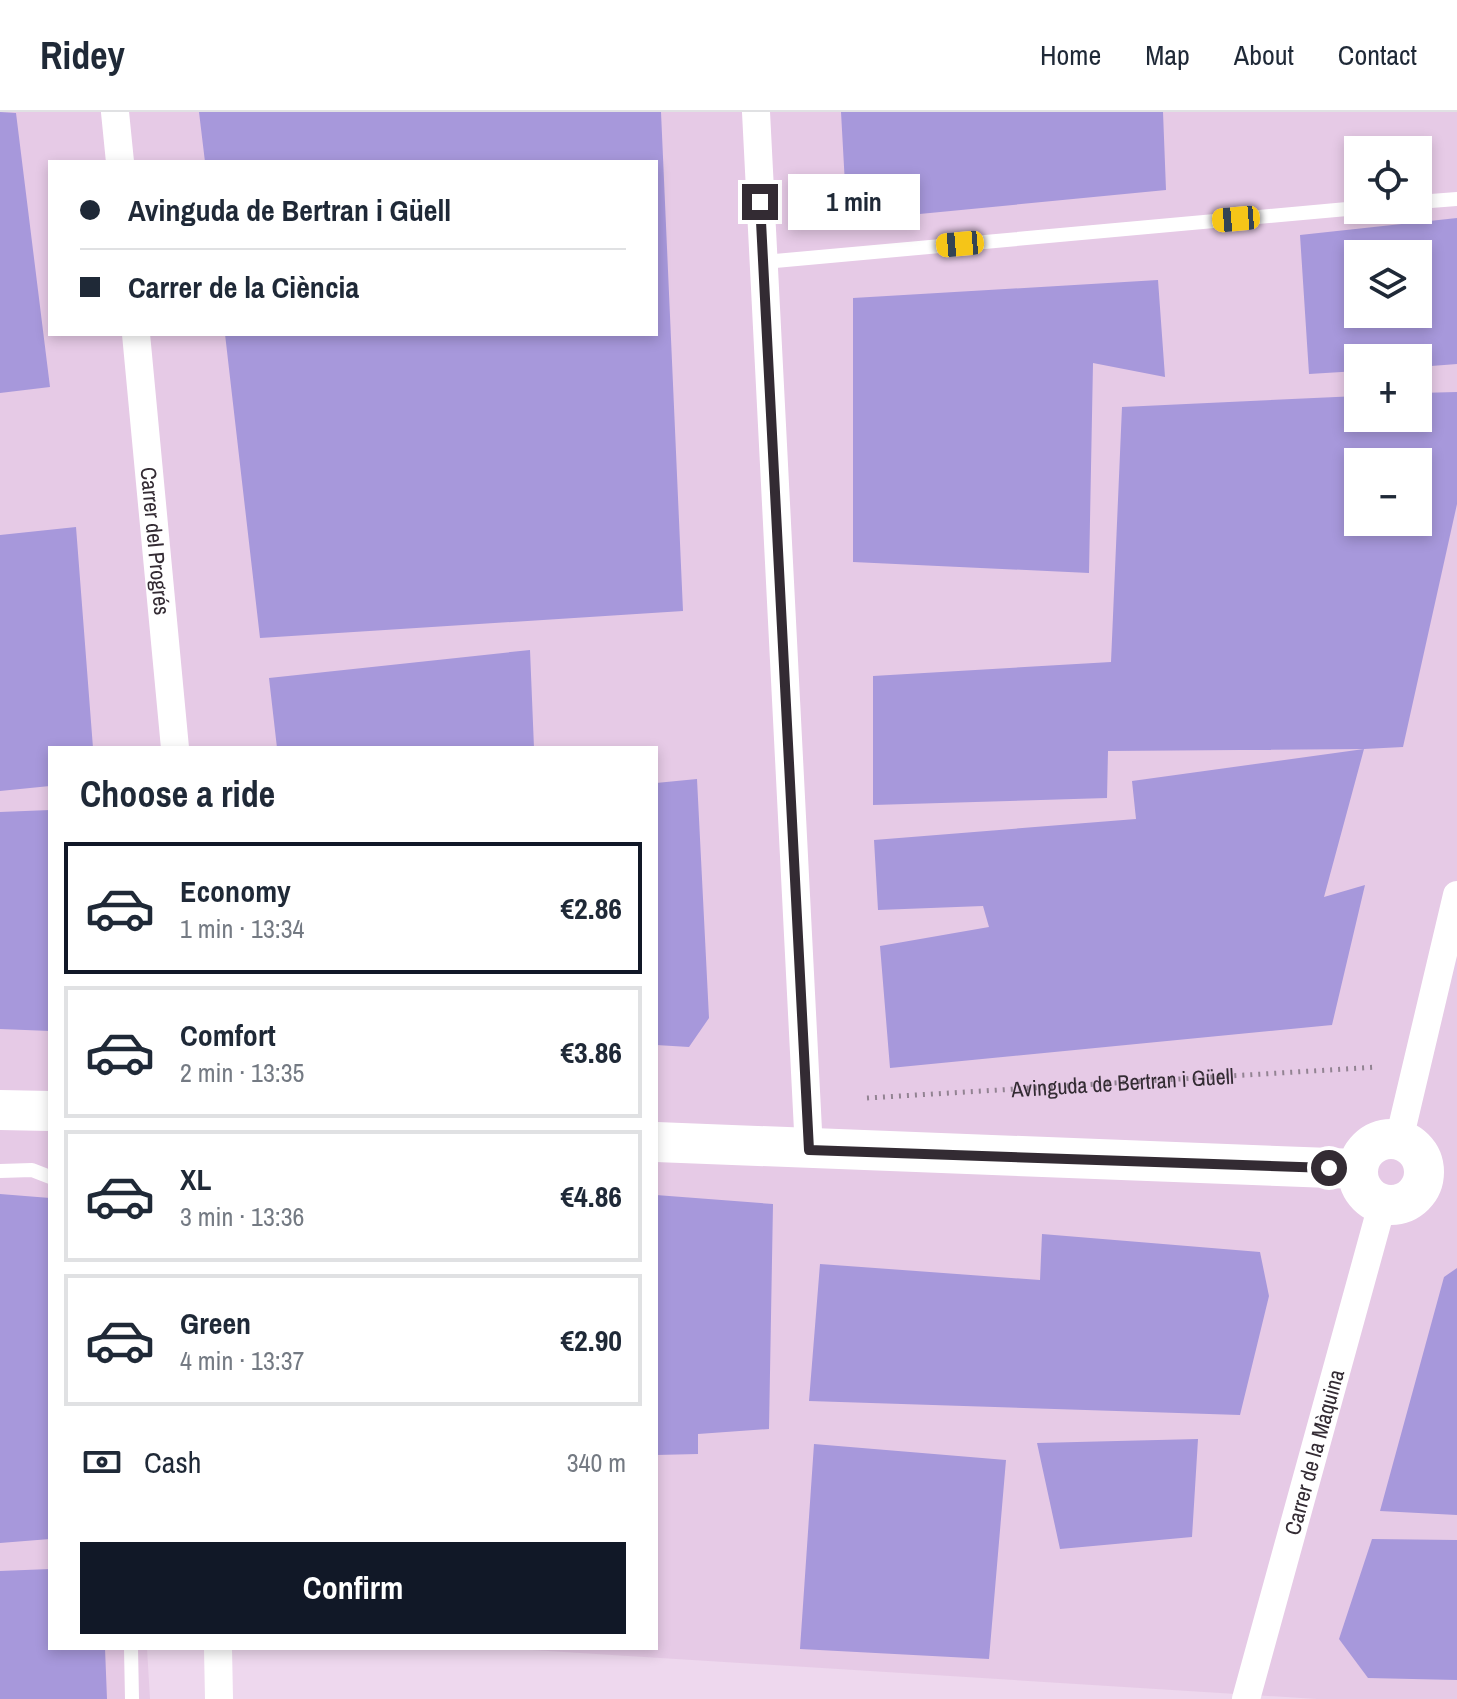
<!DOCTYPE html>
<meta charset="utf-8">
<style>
body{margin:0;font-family:"Archivo Narrow",sans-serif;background:#f2f2f3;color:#1f2937;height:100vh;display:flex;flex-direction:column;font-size:30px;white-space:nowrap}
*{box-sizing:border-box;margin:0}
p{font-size:26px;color:#747a83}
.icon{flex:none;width:44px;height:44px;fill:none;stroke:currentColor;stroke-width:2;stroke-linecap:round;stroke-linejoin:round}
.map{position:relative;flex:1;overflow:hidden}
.side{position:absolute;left:48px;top:634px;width:610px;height:904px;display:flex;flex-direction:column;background:#fff;border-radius:0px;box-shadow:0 4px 12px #0003}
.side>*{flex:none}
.guide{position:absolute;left:48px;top:48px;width:610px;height:176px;border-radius:0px;box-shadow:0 4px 12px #0003;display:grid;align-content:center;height:176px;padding:0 32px;background:#fff}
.tools{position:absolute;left:1344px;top:24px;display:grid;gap:16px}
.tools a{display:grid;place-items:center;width:88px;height:88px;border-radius:0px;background:#fff;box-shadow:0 4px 12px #0003;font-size:40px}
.end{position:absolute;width:36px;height:36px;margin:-18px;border:10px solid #332b33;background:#fff;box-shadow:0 0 0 4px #fff}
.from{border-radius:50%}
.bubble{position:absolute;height:56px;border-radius:0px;background:#fff;box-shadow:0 4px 12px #0003;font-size:26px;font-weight:800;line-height:56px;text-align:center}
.car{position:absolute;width:24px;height:48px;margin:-24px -12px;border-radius:10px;box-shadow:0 0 6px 2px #0007;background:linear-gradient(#f5c518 24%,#345 0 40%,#f5c518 0 76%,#345 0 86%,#f5c518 0)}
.guide b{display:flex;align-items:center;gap:28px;height:76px;font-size:30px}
.guide b+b{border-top:2px solid #e0e1e3}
.guide i{width:20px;height:20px;background:#1f2937}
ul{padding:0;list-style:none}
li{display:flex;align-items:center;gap:24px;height:132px;margin:0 16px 12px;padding:0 16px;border:4px solid #e0e1e3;border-radius:0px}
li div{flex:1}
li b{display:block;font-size:30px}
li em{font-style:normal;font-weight:800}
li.active{border-color:#111827}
li>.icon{width:72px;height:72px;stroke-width:1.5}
h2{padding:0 32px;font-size:36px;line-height:96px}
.pay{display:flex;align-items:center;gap:20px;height:88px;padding:0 32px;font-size:30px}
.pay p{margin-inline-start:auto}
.action{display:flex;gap:16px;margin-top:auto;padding:16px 32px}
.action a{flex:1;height:92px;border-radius:0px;background:#111827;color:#fff;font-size:32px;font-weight:800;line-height:92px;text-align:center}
header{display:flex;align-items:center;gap:48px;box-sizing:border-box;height:112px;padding:0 40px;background:#fff;border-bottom:2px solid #e0e1e3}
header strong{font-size:38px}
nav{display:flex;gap:44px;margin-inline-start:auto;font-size:28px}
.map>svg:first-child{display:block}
</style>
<header>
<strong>Ridey</strong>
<nav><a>Home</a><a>Map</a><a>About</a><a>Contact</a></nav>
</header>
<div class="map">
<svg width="1457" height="1587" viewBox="0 0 1457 1587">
<rect width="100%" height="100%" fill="#eed8ee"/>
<!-- built -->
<path fill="#e6cae6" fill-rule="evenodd" d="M0,0H1457V1587H1317L501,1536H656V636H50V1536H147L150,1587H0ZM1358,38H1418V98H1358ZM50,50H656V222H50ZM1358,142H1418V202H1358ZM1358,246H1418V306H1358ZM1358,350H1418V410H1358Z"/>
<!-- building -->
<path fill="#a798db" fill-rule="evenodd" d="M0,0L16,1L50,275L0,281Z
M199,0H661L683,499L260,526L225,222H656V50H205Z
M841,0H1163L1166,78L847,109Z
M1457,106V252L1418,255V246H1358V259L1309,262L1300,123ZM1358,142H1418V202H1358Z
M1158,168L1165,265L1093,251L1089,461L853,450V186Z
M1457,280V392L1403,635L1364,637L1108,639L1107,686L873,693V564L1111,550L1122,295L1358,284V306H1418V281ZM1358,350H1418V410H1358Z
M76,415L93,636H50V674L0,679V423Z
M530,538L534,636H277L269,566Z
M1364,637L1324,785L1365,773L1332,913L890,956L880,834L989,815L983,794L878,798L874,728L1136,707L1132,669Z
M697,667L709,906L689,935L656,933V671Z
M50,698V919L0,917V700Z
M0,1082L50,1086V1427L0,1431Z
M656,1083L773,1092L769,1317L698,1322V1342L656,1343Z
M1042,1122L1260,1140L1269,1184L1240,1303L809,1289L820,1152L1040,1168Z
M1457,1156V1403L1380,1399L1444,1165Z
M1198,1327L1192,1425L1060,1437L1037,1331Z
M814,1332L1006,1348L989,1547L800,1537Z
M1372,1427L1457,1428V1568L1368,1566L1339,1527Z
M50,1457V1536H105L107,1587H0V1459Z"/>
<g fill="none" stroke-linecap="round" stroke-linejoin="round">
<!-- path -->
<path stroke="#928392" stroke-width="5" stroke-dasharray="2 6" stroke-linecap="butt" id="s1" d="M867,986L1378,955"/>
<!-- lane -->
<path stroke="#fff" stroke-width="14" d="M1418,90L1457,87
M764,150L1358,96
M0,1059L32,1058L50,1065
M131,1536L132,1587"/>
<!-- street -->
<g stroke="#fff" stroke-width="28">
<path d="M115,0L120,50"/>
<path d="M756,0L809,1038"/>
<path id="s2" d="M136,222L175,636"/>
<path d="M1399,1028L1457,783"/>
<path d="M218,1536L219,1587"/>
<path id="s3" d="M1246,1587L1382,1093"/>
</g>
<!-- secondary -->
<path stroke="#fff" stroke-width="40" d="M0,998L50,999
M1358 1060a33 33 0 1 1 66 0a33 33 0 1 1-66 0Z
M656,1030L1357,1057"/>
</g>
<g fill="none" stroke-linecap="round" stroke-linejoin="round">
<!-- route -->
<path stroke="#332b33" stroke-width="10" d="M760,90L809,1038L1329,1056"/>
</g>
<g text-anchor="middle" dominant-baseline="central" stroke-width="6" stroke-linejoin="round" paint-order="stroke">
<!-- street labels -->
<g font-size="22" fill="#332b33" stroke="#eed8ee">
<text stroke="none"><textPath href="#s2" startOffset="208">Carrer del Progrés</textPath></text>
<text stroke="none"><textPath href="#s1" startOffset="256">Avinguda de Bertran i Güell</textPath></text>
<text stroke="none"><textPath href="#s3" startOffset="256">Carrer de la Màquina</textPath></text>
</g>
</g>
</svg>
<div class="tools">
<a><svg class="icon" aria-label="locate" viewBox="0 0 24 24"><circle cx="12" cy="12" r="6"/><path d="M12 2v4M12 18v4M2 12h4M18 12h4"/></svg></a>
<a><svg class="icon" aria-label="layers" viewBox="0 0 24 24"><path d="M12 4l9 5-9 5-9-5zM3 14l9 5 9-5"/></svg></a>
<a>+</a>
<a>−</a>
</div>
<i class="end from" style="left:1329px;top:1056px"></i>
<i class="end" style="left:760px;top:90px"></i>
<div class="bubble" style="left:788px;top:62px;width:132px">1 min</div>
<i class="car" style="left:1236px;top:107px;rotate:265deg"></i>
<i class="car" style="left:960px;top:132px;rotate:265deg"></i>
<div class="guide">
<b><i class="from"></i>Avinguda de Bertran i Güell</b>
<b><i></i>Carrer de la Ciència</b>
</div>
<section class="side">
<h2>Choose a ride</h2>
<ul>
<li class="active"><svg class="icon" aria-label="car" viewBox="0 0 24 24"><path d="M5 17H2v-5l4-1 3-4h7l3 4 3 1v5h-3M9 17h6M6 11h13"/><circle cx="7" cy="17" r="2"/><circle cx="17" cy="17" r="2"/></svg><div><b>Economy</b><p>1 min · 13:34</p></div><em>€2.86</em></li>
<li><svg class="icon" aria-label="car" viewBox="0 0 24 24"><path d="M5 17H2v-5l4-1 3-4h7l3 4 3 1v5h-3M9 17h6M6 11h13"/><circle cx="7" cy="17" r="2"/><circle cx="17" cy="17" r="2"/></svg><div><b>Comfort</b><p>2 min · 13:35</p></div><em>€3.86</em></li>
<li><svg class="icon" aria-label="car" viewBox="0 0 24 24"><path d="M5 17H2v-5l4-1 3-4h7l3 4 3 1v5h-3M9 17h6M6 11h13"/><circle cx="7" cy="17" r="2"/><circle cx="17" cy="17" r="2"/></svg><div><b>XL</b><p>3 min · 13:36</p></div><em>€4.86</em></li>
<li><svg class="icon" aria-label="car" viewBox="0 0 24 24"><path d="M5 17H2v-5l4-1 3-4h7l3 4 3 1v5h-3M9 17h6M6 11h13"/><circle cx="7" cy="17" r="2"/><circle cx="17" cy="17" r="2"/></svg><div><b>Green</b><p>4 min · 13:37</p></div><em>€2.90</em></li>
</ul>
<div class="pay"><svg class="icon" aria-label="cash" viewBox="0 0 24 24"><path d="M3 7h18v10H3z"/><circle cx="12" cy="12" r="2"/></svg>Cash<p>340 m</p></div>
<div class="action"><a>Confirm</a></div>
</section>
</div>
